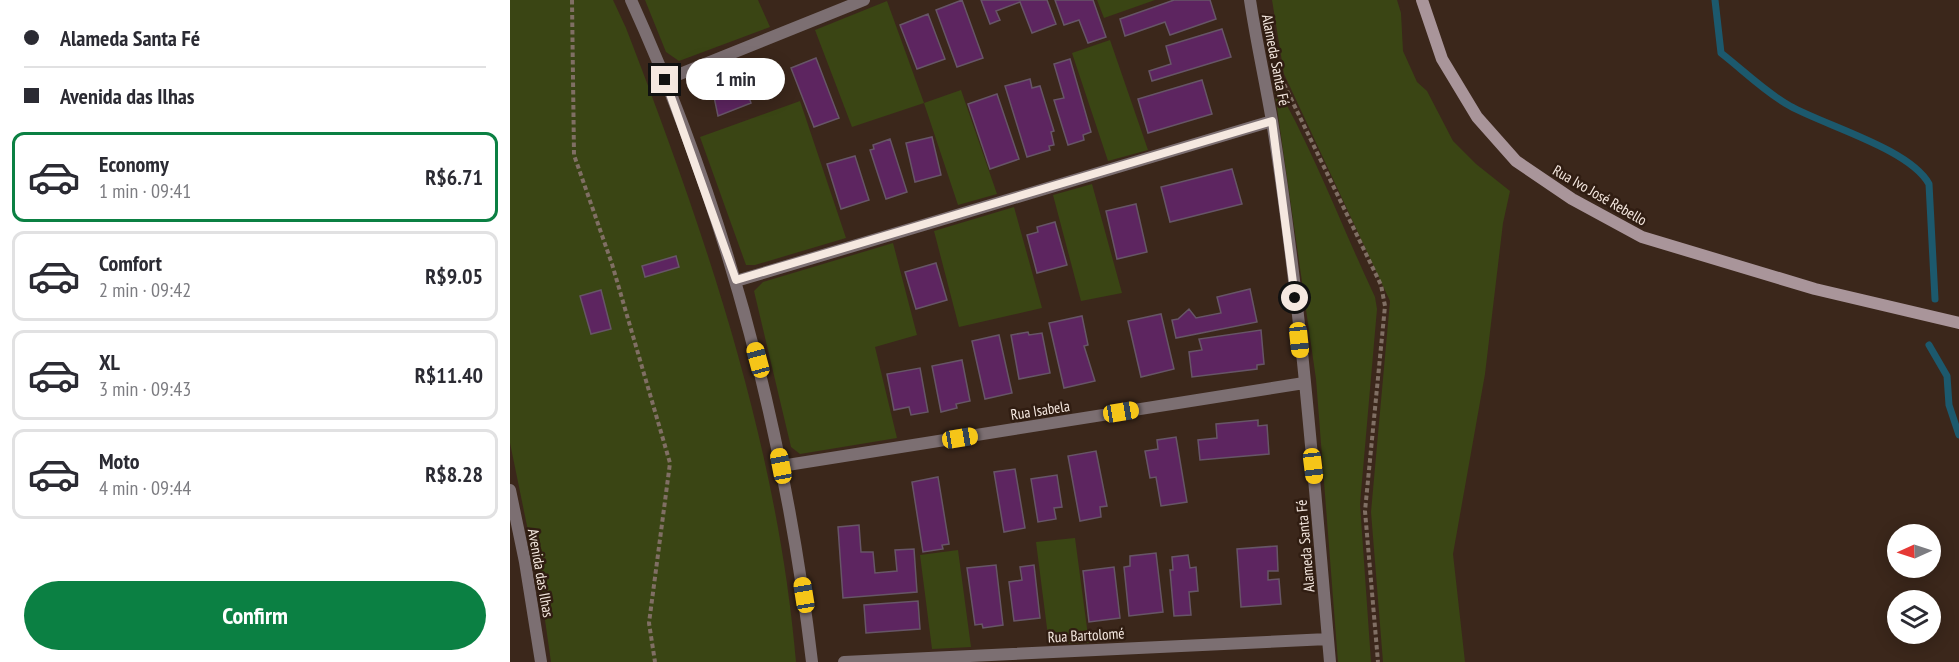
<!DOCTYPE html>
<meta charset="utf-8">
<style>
body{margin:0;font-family:"PT Sans Narrow",sans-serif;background:#f2f2f3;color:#2b2b33;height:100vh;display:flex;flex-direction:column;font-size:22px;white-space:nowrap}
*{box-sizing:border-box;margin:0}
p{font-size:20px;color:#7c7c81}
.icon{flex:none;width:33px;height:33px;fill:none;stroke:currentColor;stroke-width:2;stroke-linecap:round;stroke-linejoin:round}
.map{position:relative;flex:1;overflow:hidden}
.sheet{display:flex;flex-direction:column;background:#fff;width:510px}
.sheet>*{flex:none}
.guide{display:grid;align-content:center;height:132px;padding:0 24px;background:#fff}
.needle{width:39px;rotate:267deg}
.fabs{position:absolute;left:1377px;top:524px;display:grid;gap:12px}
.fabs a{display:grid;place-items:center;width:54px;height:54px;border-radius:50%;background:#fff;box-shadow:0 3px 15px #0003;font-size:30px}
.end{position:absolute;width:27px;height:27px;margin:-14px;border:8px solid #f5e8e0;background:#111;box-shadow:0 0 0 3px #111}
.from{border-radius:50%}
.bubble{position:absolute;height:42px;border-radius:21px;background:#fff;box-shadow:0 3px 15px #0003;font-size:20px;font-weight:700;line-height:42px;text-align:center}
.car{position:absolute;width:18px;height:36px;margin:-18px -9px;border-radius:8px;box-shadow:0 0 4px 2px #0007;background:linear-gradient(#f5c518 24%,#345 0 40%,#f5c518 0 76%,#345 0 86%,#f5c518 0)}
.guide b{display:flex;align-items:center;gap:21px;height:57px;font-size:22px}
.guide b+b{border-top:2px solid #e1e1e2}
.guide i{width:15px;height:15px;background:#2b2b33}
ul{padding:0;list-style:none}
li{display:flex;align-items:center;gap:18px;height:90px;margin:0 12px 9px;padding:0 12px;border:3px solid #e1e1e2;border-radius:12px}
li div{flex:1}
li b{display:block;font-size:22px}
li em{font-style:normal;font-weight:700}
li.selected{border-color:#0b8043}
li>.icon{width:54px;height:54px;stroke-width:1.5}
.action{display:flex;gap:12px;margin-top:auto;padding:12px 24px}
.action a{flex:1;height:69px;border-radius:36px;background:#0b8043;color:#fff;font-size:24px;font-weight:700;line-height:69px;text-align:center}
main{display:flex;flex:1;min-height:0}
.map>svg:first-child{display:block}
</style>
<main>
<section class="sheet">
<div class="guide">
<b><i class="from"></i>Alameda Santa Fé</b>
<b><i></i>Avenida das Ilhas</b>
</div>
<ul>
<li class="selected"><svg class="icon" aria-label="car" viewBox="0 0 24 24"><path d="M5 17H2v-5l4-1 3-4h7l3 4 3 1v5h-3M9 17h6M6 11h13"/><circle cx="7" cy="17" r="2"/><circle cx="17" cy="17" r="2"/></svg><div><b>Economy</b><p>1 min · 09:41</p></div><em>R$6.71</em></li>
<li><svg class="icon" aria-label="car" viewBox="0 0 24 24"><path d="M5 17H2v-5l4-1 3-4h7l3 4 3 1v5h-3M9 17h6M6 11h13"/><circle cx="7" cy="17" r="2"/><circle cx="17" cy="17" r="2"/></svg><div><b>Comfort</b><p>2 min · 09:42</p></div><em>R$9.05</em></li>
<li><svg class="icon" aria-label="car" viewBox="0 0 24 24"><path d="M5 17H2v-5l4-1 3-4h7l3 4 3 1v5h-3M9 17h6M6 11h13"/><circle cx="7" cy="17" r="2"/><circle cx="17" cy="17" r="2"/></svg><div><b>XL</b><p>3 min · 09:43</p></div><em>R$11.40</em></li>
<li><svg class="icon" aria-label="car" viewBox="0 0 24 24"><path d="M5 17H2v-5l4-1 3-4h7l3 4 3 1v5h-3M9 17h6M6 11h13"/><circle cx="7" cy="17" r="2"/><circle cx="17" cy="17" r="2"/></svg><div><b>Moto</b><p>4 min · 09:44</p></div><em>R$8.28</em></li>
</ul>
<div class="action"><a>Confirm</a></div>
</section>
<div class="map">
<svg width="1449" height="662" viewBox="0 0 1449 662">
<rect width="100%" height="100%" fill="#3b271b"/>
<!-- green -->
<path fill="#3a4514" d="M0,0H103L116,28C195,233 267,442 286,662H41L32,599L0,443Z
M135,0H248L260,27L169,61L156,52Z
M587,0H645L594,18Z
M762,0H887L891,13L893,51L907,82L917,91L943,141L966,164L1000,191L993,223L975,374L943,554L955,662H873L861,512L880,301L774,74Z
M377,1L414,103L451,90L487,194L448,205L414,103L342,127L305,30Z
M600,40L638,150L598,161L562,53Z
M763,80C803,149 831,225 865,297L867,309L850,504L861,662H828L806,379Z
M290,101L336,238L245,265H236L190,137Z
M582,184L612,293L571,301L543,195Z
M504,207L532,308L449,327L424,231Z
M383,243L407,335L365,347L387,438L290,454L281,447L244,291L253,282Z
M565,538L579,643L539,644L526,542Z
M448,550L461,647L422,649L410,555Z"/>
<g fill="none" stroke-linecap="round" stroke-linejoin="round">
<!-- stream -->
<path stroke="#1c596d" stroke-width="7" d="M1205,0L1211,53C1233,70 1256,93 1280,106C1316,126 1400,149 1419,184L1425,299
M1419,345L1437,376L1439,405L1449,435"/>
</g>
<!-- building -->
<path fill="#5d2560" stroke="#675567" stroke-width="1.5" d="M452,0L473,58L447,67L426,10Z
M471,0H537L546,24L522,33L510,2L486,11L490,20L480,24Z
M545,0H583L596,37L578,43L569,20L554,25Z
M664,0H700L706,19L660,35L655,22L615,36L610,19Z
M418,14L435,59L407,69L390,25Z
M712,29L721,57L642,81L639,71L661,64L656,46Z
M306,58L329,118L304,127L281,68Z
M560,59L581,132L573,135L574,140L558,145L544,100L554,98L544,64Z
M264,69L270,87L253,94L250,87L237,92L241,103L208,116L203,92Z
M520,79L522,88L530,86L544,131L541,132L544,145L539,146L540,150L517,157L495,86Z
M692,80L702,114L638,133L628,99Z
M487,94L509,159L480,169L458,104Z
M422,137L431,175L405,182L396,143Z
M380,139L397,192L376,199L360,150L364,149L363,145Z
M345,156L359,200L331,209L317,164Z
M722,169L732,204L660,222L651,187Z
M626,204L637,252L607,259L596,211Z
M545,222L557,265L527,273L517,235L528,232L527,227Z
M166,256L169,267L135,277L132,266Z
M426,263L437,300L406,309L395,272Z
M740,289L747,322L666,338L662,320L668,319L679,309L686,318L711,313L707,297Z
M91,290L101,329L81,334L70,296Z
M651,314L664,369L631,377L618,321Z
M572,316L578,345L574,346L585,381L554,388L539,323Z
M751,330L754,364L747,365V369L682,377L679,352L692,350L689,339Z
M518,332L519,335L532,333L540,373L509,379L501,335Z
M489,335L502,393L475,399L462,341Z
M452,360L460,401L446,404L447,408L431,412L422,366Z
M410,368L418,412L401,415L399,407L384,410L377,374Z
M748,420V426L757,425L759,454L690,460L688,440L707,438L706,424Z
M666,437L677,502L651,506L646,477L640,478L635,451L648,449L647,440Z
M586,451L597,506L590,507L591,517L570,521L558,456Z
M505,469L515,528L494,532L484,472Z
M547,475L552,507L544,508L546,519L528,522L521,479Z
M428,477L439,544L432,545L433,549L413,552L402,482Z
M349,525L351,552H363L365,573L387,571L385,550L404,549L407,592L333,598L328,527Z
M767,546L768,571H758V580L769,579L771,604L731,607L727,549Z
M646,553L653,612L619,616L614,567L620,566V556Z
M678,555L680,568L686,567L688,591L679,592L681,615L664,616L660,570H663L662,557Z
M486,565L493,625L473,628L472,624L465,625L457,568Z
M524,565L530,618L504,621L499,582L512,580L510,567Z
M604,567L610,618L579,622L573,571Z
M408,601L410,629L356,633L354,605Z"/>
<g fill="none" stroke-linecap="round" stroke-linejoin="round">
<!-- path -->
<path stroke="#806f64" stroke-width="4" stroke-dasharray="4.5 3" stroke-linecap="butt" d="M62,0L64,155L102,264L160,463L139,623L145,662
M774,84L871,285L875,306L855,511L868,662"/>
<!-- street -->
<path stroke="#7c6f72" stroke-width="12" d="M121,0C216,209 275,434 302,662
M740,0C746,40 755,80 762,121C791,300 804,481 820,662
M155,80L354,0
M226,281L762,121
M271,466L794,383
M0,490L15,562L31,662
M334,662L818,639"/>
<!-- secondary -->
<path stroke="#a9959a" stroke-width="12" d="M912,0L932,59L967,117L1006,161L1062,199L1132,237L1305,289L1449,323"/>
</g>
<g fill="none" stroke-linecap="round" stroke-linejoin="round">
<!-- route -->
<path stroke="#f5e8e0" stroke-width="8" d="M155,80L226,280L762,121L785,298"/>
</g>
<g text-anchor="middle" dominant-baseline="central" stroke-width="5" stroke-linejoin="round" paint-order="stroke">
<!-- street labels -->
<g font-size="15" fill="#f5e8e0" stroke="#301d12">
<text transform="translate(766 60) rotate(79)">Alameda Santa Fé</text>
<text transform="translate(1090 195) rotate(30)">Rua Ivo José Rebello</text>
<text transform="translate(530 410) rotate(-9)">Rua Isabela</text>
<text transform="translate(795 546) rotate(-95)">Alameda Santa Fé</text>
<text transform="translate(31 573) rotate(80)">Avenida das Ilhas</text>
<text transform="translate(576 635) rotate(-3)">Rua Bartolomé</text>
</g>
</g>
</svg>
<div class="fabs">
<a><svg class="needle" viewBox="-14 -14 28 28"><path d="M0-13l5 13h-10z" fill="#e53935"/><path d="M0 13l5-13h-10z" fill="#7c7c81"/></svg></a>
<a><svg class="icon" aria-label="layers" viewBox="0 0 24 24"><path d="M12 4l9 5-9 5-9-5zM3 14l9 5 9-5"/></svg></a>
</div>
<i class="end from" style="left:785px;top:298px"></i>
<i class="end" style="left:155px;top:80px"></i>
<div class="bubble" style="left:176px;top:58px;width:99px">1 min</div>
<i class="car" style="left:789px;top:340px;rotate:174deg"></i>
<i class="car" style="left:248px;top:360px;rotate:345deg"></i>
<i class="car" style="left:611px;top:412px;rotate:81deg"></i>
<i class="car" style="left:450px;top:438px;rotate:81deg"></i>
<i class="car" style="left:271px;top:466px;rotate:349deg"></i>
<i class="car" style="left:803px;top:466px;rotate:173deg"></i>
<i class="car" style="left:294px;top:595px;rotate:351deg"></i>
</div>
</main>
